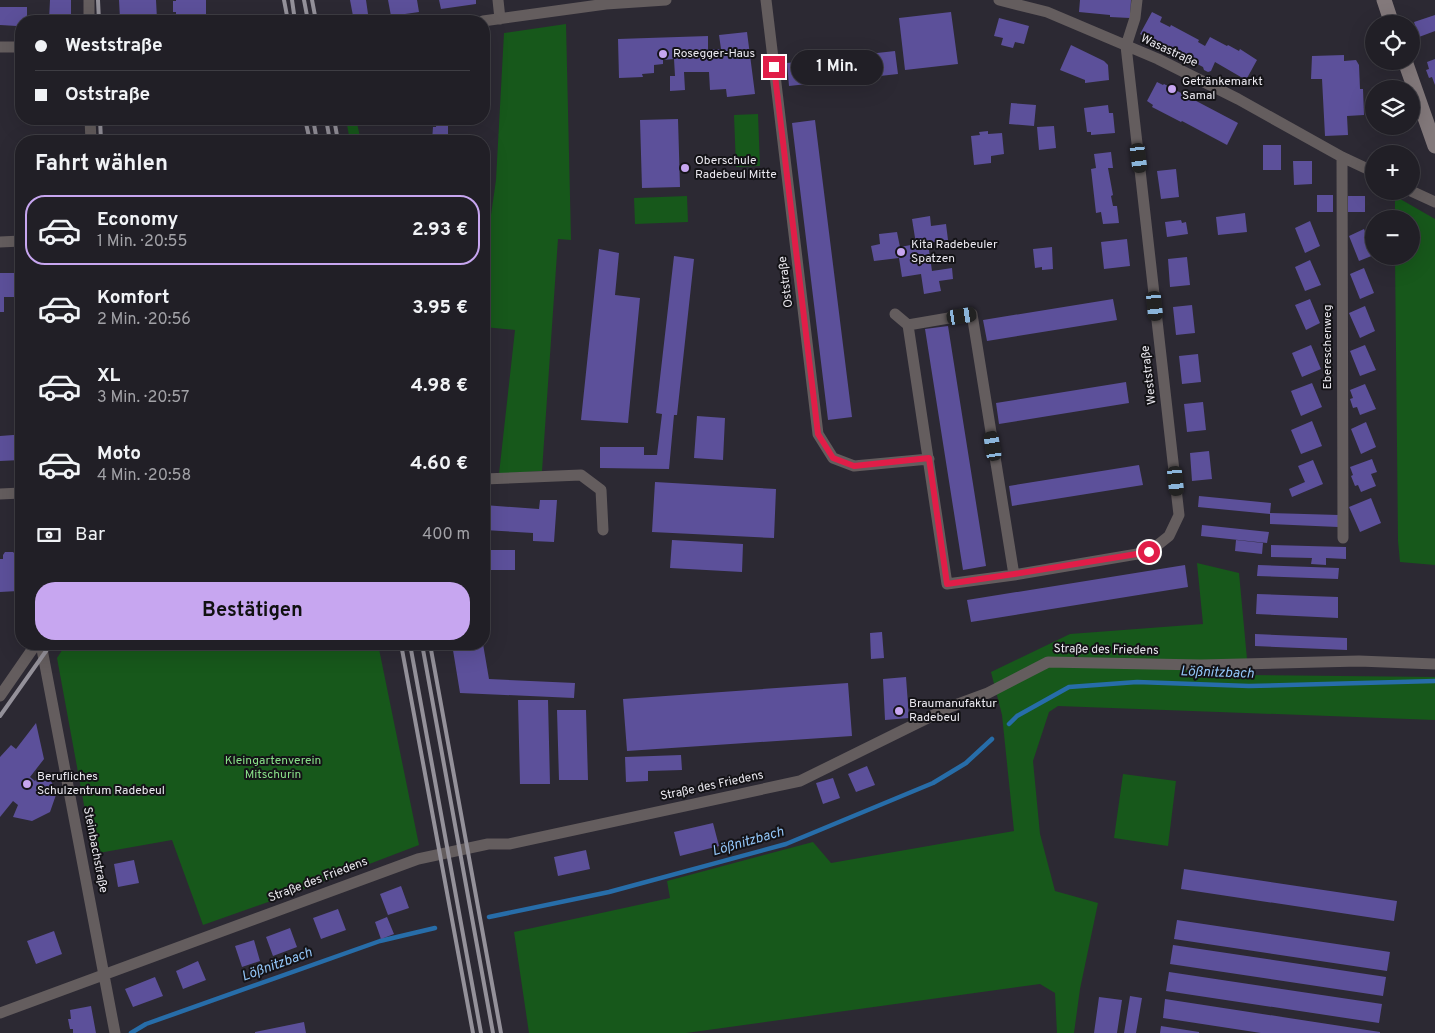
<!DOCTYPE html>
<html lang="de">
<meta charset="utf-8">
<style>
body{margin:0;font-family:Overpass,sans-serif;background:#29272e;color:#f1f3f6;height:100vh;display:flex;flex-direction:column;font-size:19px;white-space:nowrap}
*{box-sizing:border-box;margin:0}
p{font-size:16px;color:#a2a2a7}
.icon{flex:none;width:28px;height:28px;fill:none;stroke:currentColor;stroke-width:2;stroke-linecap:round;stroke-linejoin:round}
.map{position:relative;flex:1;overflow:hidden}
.side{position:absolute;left:15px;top:135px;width:475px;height:515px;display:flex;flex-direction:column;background:#211f26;border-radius:20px;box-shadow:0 5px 20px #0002,0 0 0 1px #3e3d43}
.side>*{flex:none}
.banner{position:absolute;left:15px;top:15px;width:475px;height:110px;border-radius:20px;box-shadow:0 5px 20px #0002,0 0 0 1px #3e3d43;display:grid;align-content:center;height:110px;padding:0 20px;background:#211f26}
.buttons{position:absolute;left:1365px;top:15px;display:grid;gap:10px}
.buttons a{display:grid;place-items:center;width:55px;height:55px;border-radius:50%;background:#211f26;box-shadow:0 5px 20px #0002,0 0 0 1px #3e3d43;font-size:25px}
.end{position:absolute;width:22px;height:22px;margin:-11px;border:6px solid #e11d48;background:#fff;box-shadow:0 0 0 2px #fff}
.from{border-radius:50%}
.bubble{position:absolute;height:35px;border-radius:18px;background:#211f26;box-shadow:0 5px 20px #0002,0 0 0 1px #3e3d43;font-size:16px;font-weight:700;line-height:35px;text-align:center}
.car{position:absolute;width:15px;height:30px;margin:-15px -8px;border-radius:6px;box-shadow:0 0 4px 1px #0007;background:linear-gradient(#222 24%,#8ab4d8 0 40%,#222 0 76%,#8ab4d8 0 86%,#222 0)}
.banner b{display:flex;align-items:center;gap:18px;height:48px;font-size:19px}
.banner b+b{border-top:1px solid #3e3d43}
.banner i{width:12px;height:12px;background:#f1f3f6}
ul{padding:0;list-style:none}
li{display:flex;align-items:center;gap:15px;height:70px;margin:0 10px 8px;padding:0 10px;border:2px solid transparent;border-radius:20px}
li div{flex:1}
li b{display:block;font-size:19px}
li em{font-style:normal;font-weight:700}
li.current{border-color:#c7a6f0}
li>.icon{width:45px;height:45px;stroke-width:1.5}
h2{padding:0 20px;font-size:22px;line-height:60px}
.pay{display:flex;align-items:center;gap:12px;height:55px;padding:0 20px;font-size:19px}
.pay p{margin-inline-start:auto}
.action{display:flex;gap:10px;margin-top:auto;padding:10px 20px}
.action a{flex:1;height:58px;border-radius:20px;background:#c7a6f0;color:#111;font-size:20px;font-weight:700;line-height:58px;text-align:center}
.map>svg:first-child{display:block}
</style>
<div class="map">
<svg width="1435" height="1033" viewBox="0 0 1435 1033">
<rect width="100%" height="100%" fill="#2c2933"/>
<!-- green -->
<path fill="#17581b" d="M566,24L571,240L558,239L542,471L499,474L515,330L484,327V264L496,180L504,33Z
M758,114L760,166L736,167L734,115Z
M346,119H356L361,141H350Z
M687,196L688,222L635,224L634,198Z
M1395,196L1435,219V565L1400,562L1398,541L1395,256H1411V219H1395Z
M1197,563L1239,573L1247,659V675L1435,677V720L1058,706L1049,712L1033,761L1040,834L1055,891L1098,903L1080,989L1074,1033H1057L1055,993L1040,984L686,1033H529L514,932L670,898L667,881L813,842L831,863L1014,831L1002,715L991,672L1070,634L1203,624Z
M66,644H378L419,845L288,895L203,925L172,840L93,854L57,658Z
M1123,774L1176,781L1168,846L1114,838Z"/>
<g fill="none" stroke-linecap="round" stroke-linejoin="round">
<!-- stream -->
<path stroke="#276da9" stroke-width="4.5" d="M1009,724L1017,716L1069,687L1137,682L1249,686L1435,681
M489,917L609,892L786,844L933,783L966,763L992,739
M131,1033L146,1024L380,941L435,928"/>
</g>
<!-- building -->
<path fill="#5c509a" d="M50,0H71V20H49Z
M119,0H156L157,19H120Z
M176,0H206V21H176V12H173V1H176Z
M350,0H366L368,14L353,16Z
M388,0H417L419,12L391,16Z
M439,0H476V4L441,9Z
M1080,0H1131L1130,18L1110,17V15L1079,12Z
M0,7H27V21H21V24H17V26L0,25Z
M951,12L958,64L905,70L899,18Z
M1152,12L1162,17L1160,22L1170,27L1171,25L1199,40L1198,42L1205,46L1210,37L1227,46L1228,45L1239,51L1240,49L1257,60L1246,80L1215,62L1211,71L1208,72L1204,70L1203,67L1140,34Z
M1435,15V31L1419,37L1414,22Z
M999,18L1029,26L1024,44L1015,42L1013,48L1001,45L1003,38L994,36Z
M747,32L755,94L727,97L726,89L710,90L709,72H684L685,90L670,91V76H675L674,59L663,60V64L654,65V73L642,74L643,77L619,78L618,39L708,36V49H721L719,35Z
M1071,45L1104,61L1108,65L1109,80L1085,83V80L1060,70Z
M895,51L898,74L789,86L787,63Z
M1344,55V61L1356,60L1359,65L1360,89H1363L1364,115L1347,116L1348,135L1325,136L1322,79H1311L1312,56Z
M1435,59V85L1432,77L1429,78L1426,70L1429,69L1427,62Z
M1157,82L1163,85L1164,84L1238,123L1227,145L1182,121L1181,122L1152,107L1153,105L1147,101Z
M1011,103L1036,105L1034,126L1009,124Z
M1108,105L1109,113H1113L1115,133L1091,135V132H1087L1084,108Z
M437,119H448V141H432L433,127H436Z
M678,119L680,187L642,188L640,120Z
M815,120L852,417L828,420L792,123Z
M1054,126L1056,148L1039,150L1037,127Z
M988,131V134L1002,133L1004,154L991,156V163L974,165L971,136L980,135L979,132Z
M1263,145H1281V170H1263Z
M1111,152L1113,168H1108L1113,195L1111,196L1113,206H1117L1119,223L1103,224L1101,212L1096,213L1091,169L1096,168L1094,154Z
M1293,161H1312V184L1294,185Z
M1176,169L1179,197L1161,199L1157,171Z
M1317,195H1333V212H1317Z
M1348,196H1365V212H1348Z
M1245,213L1247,232L1218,235L1216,217Z
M930,216L931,226L946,224L948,240L928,243L932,271L952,268L953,279L939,281L941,291L924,294L921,274L902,277L899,258L874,261L871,246L880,244L879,234L897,232L900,247L916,244L912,219Z
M1181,220L1182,223L1186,222L1188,234L1167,237L1165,222Z
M1310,221L1320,246L1305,253L1295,228Z
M1364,229L1374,255L1359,261L1349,236Z
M1127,239L1130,266L1104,269L1101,242Z
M1052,247L1053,269L1042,270V267L1035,268L1033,249Z
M599,249L619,253L615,295L640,298L628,423L581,420Z
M674,256L694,259L677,415H674L669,469L600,468V447H644V455H657L662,414L656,413Z
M1187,257L1190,285L1170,287L1168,259Z
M1310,260L1321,285L1305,291L1295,267Z
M1364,268L1374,293L1360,299L1350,274Z
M0,273H16L17,297H4V312H0Z
M1113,299L1117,320L987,341L983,320Z
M1310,299L1320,323L1306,330L1295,305Z
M1192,305L1195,333L1176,335L1173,307Z
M1365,306L1375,331L1360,338L1349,313Z
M948,326L986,566L963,570L925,329Z
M1311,345L1321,369L1302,377L1292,353Z
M1365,345L1376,370L1360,376L1350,351Z
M1198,354L1201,382L1182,384L1179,356Z
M1126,382L1129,403L999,424L996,403Z
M1312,383L1322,407L1301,416L1291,391Z
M1365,384L1376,409L1360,415L1357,407L1353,408L1350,399L1353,398L1350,390Z
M1203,402L1206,430L1187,432L1184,404Z
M697,416L725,418L723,460L694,458Z
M1312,421L1322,446L1301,454L1291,430Z
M1366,422L1376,447L1361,454L1351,429Z
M13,435H21V460L0,461V436Z
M1209,451L1212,479L1192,481L1190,453Z
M1372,459L1377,472L1371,474L1376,486L1361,492L1358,485L1355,486L1351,476L1353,475L1350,467Z
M1313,460L1323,484L1292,497L1289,489L1305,482L1298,466Z
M1139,465L1143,485L1012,506L1009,486Z
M655,482L776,489L774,538L652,532Z
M1199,496L1271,503L1270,513L1339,515L1338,527L1270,524V514L1198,507Z
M1371,498L1381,523L1360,532L1349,507Z
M540,500H557L554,542L533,541V533L484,530V505L539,509Z
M1202,525L1269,532L1267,543L1201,536Z
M672,540L743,544L742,572L670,568Z
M1236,540L1263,543L1262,554L1235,551Z
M1271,545L1346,547V559L1326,558V565L1311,564L1312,558L1271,557Z
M484,550H515V570H484Z
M5,552H13L15,554L17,568H21V580H17L18,591L0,592V559H3V555Z
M1185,565L1188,587L971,622L967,600Z
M1258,565L1339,568L1338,579L1257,576Z
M1257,594L1338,597V618L1256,614Z
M882,632L884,658L871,659L870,633Z
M1255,634L1347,638V650L1255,646Z
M452,644H483L489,679L575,683L574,698L460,693Z
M906,677L909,718L885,720L883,679Z
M848,683L852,736L627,751L623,699Z
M518,700H548L550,784H520Z
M557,710H586L588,780H559Z
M36,723L44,759L30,777L35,781L37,778L47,774L57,792L50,812L32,821L13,817L18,805L13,801L0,817V757L11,745L16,749Z
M681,755L682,770L648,771V781L626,782L625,757Z
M867,766L875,785L856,792L848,774Z
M833,778L840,798L823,804L816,783Z
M713,823L719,846L680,856L674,832Z
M586,850L590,869L558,876L554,857Z
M134,860L139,883L118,887L114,864Z
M1184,869L1397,901L1394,921L1181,889Z
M401,886L409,908L388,915L380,894Z
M338,909L346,930L321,939L313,918Z
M387,917L394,934L381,939L375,922Z
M1177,920L1390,952L1387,971L1174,939Z
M290,928L297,947L273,956L266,937Z
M54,931L62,954L36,964L27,941Z
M254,940L260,961L242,967L235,946Z
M1173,945L1386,977L1383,996L1170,964Z
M198,961L206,980L183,989L176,971Z
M1169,972L1382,1004L1379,1023L1166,991Z
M155,977L163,996L133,1007L125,989Z
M1130,996L1142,998L1136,1033H1124Z
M1099,997L1122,1000L1117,1033H1094Z
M1165,999L1380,1032V1033H1261L1163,1018Z
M91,1006L96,1033H73V1029H70L68,1019H71L70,1010Z
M304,1022L306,1033H255V1032Z
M1161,1026L1199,1032V1033H1160Z"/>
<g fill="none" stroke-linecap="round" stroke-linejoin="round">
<!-- street -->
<path stroke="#645d5e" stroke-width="11" d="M89,0V21
M498,0L500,19
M766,0L818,434L833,458L854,466L929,459
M999,0L1047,12L1158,59L1238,99L1342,157L1374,172
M483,21L606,4L666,0
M0,47H21
M90,119L91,141
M1342,157L1343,538
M1411,191L1435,202
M0,242L21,241
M895,314L908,325L947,584L1014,575L1149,552L1169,536L1179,515L1126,46L1135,18L1137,0
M908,325L972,314L1014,575
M484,479L581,475L601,490L603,530
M0,494L21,493
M41,644L115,1033
M0,696L36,644
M0,1013L418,859L488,844H509L800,781L950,707L988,693L1048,662L1201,665L1359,661L1435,664"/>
<!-- secondary -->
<path stroke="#83797b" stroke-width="15" d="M1384,0L1392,24
M1405,61L1435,146"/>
<!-- rail -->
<path stroke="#94919a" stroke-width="4" d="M98,0L99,21
M284,0L288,21
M292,0L295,21
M304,0L308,21
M312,0L316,21
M100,119L101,141
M305,119L310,141
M313,119L317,141
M326,119L330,141
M334,119L338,141
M401,644L473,1033
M410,644L481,1033
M422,644L493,1033
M430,644L501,1033
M0,716L51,644"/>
</g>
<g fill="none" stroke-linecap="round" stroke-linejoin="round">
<!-- route -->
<path stroke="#e11d48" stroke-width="6" d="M774,67L818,434L833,458L854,466L929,458L947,584L1014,574L1149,552"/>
</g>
<!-- markers -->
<g fill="#c7a6f0" stroke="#141317" stroke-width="2">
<circle cx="663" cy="54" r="5"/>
<circle cx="1172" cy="89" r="5"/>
<circle cx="685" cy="168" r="5"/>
<circle cx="901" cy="252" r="5"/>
<circle cx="899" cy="711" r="5"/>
<circle cx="27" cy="784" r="5"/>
</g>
<g text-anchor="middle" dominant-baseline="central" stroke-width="4" stroke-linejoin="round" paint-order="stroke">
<!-- street labels -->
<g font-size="12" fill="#eae8ef" stroke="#141317">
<text transform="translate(1169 51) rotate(25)">Wasastraße</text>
<text transform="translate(786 282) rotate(-97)">Oststraße</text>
<text transform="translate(1328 347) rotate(-90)">Ebereschenweg</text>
<text transform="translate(1149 375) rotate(-97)">Weststraße</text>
<text transform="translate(1106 650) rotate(1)">Straße des Friedens</text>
<text transform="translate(712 786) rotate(-12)">Straße des Friedens</text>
<text transform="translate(95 850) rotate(79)">Steinbachstraße</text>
<text transform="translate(318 880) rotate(-21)">Straße des Friedens</text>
</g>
<!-- poi labels -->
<g font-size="12" fill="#eae8ef" stroke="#141317" text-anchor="start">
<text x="673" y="54">Rosegger-Haus</text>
<text x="1182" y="82">Getränkemarkt<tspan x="1182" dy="14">Samal</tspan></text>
<text x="695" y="161">Oberschule<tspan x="695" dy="14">Radebeul Mitte</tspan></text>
<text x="911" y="245">Kita Radebeuler<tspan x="911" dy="14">Spatzen</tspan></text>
<text x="909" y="704">Braumanufaktur<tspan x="909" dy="14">Radebeul</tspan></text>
<text x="37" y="777">Berufliches<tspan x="37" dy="14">Schulzentrum Radebeul</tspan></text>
</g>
<!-- park labels -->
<g font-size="12" fill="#89e089" stroke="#141317">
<text x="273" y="761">Kleingartenverein<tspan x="273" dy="14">Mitschurin</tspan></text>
</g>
<!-- water labels -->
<g font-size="14" font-style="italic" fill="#93c6f8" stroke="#141317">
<text transform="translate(1217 673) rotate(2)">Lößnitzbach</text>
<text transform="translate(748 842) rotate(-16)">Lößnitzbach</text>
<text transform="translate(277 965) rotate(-20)">Lößnitzbach</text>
</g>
</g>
</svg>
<div class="buttons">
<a><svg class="icon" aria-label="locate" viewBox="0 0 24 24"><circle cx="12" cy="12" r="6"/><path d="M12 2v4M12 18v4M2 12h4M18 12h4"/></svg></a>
<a><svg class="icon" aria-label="layers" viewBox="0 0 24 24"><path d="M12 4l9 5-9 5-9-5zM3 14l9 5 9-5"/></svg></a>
<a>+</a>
<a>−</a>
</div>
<i class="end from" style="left:1149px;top:552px"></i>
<i class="end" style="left:774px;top:67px"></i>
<div class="bubble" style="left:791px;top:50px;width:92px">1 Min.</div>
<i class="car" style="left:1139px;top:158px;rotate:173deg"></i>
<i class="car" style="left:1155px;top:306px;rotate:174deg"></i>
<i class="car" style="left:962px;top:316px;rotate:81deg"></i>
<i class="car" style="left:993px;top:446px;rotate:351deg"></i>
<i class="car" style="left:1176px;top:481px;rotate:174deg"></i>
<div class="banner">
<b><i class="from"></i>Weststraße</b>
<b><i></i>Oststraße</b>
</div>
<section class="side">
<h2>Fahrt wählen</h2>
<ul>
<li class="current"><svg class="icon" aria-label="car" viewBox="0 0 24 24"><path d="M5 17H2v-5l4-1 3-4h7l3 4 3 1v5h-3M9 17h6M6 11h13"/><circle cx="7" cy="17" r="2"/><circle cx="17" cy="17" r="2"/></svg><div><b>Economy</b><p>1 Min. · 20:55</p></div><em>2.93 €</em></li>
<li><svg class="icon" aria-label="car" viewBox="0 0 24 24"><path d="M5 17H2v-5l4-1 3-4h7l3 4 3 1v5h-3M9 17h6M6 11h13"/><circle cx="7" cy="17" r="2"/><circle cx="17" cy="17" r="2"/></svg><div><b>Komfort</b><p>2 Min. · 20:56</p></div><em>3.95 €</em></li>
<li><svg class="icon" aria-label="car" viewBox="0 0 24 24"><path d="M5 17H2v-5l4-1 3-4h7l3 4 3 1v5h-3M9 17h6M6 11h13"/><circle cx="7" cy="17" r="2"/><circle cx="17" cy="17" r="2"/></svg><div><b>XL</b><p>3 Min. · 20:57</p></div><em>4.98 €</em></li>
<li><svg class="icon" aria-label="car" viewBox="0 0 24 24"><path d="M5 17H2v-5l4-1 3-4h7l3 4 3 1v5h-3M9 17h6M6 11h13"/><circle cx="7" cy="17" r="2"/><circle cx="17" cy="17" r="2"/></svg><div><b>Moto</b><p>4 Min. · 20:58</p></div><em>4.60 €</em></li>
</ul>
<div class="pay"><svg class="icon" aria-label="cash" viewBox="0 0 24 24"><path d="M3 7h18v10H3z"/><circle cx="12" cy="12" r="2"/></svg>Bar<p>400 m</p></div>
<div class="action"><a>Bestätigen</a></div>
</section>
</div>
